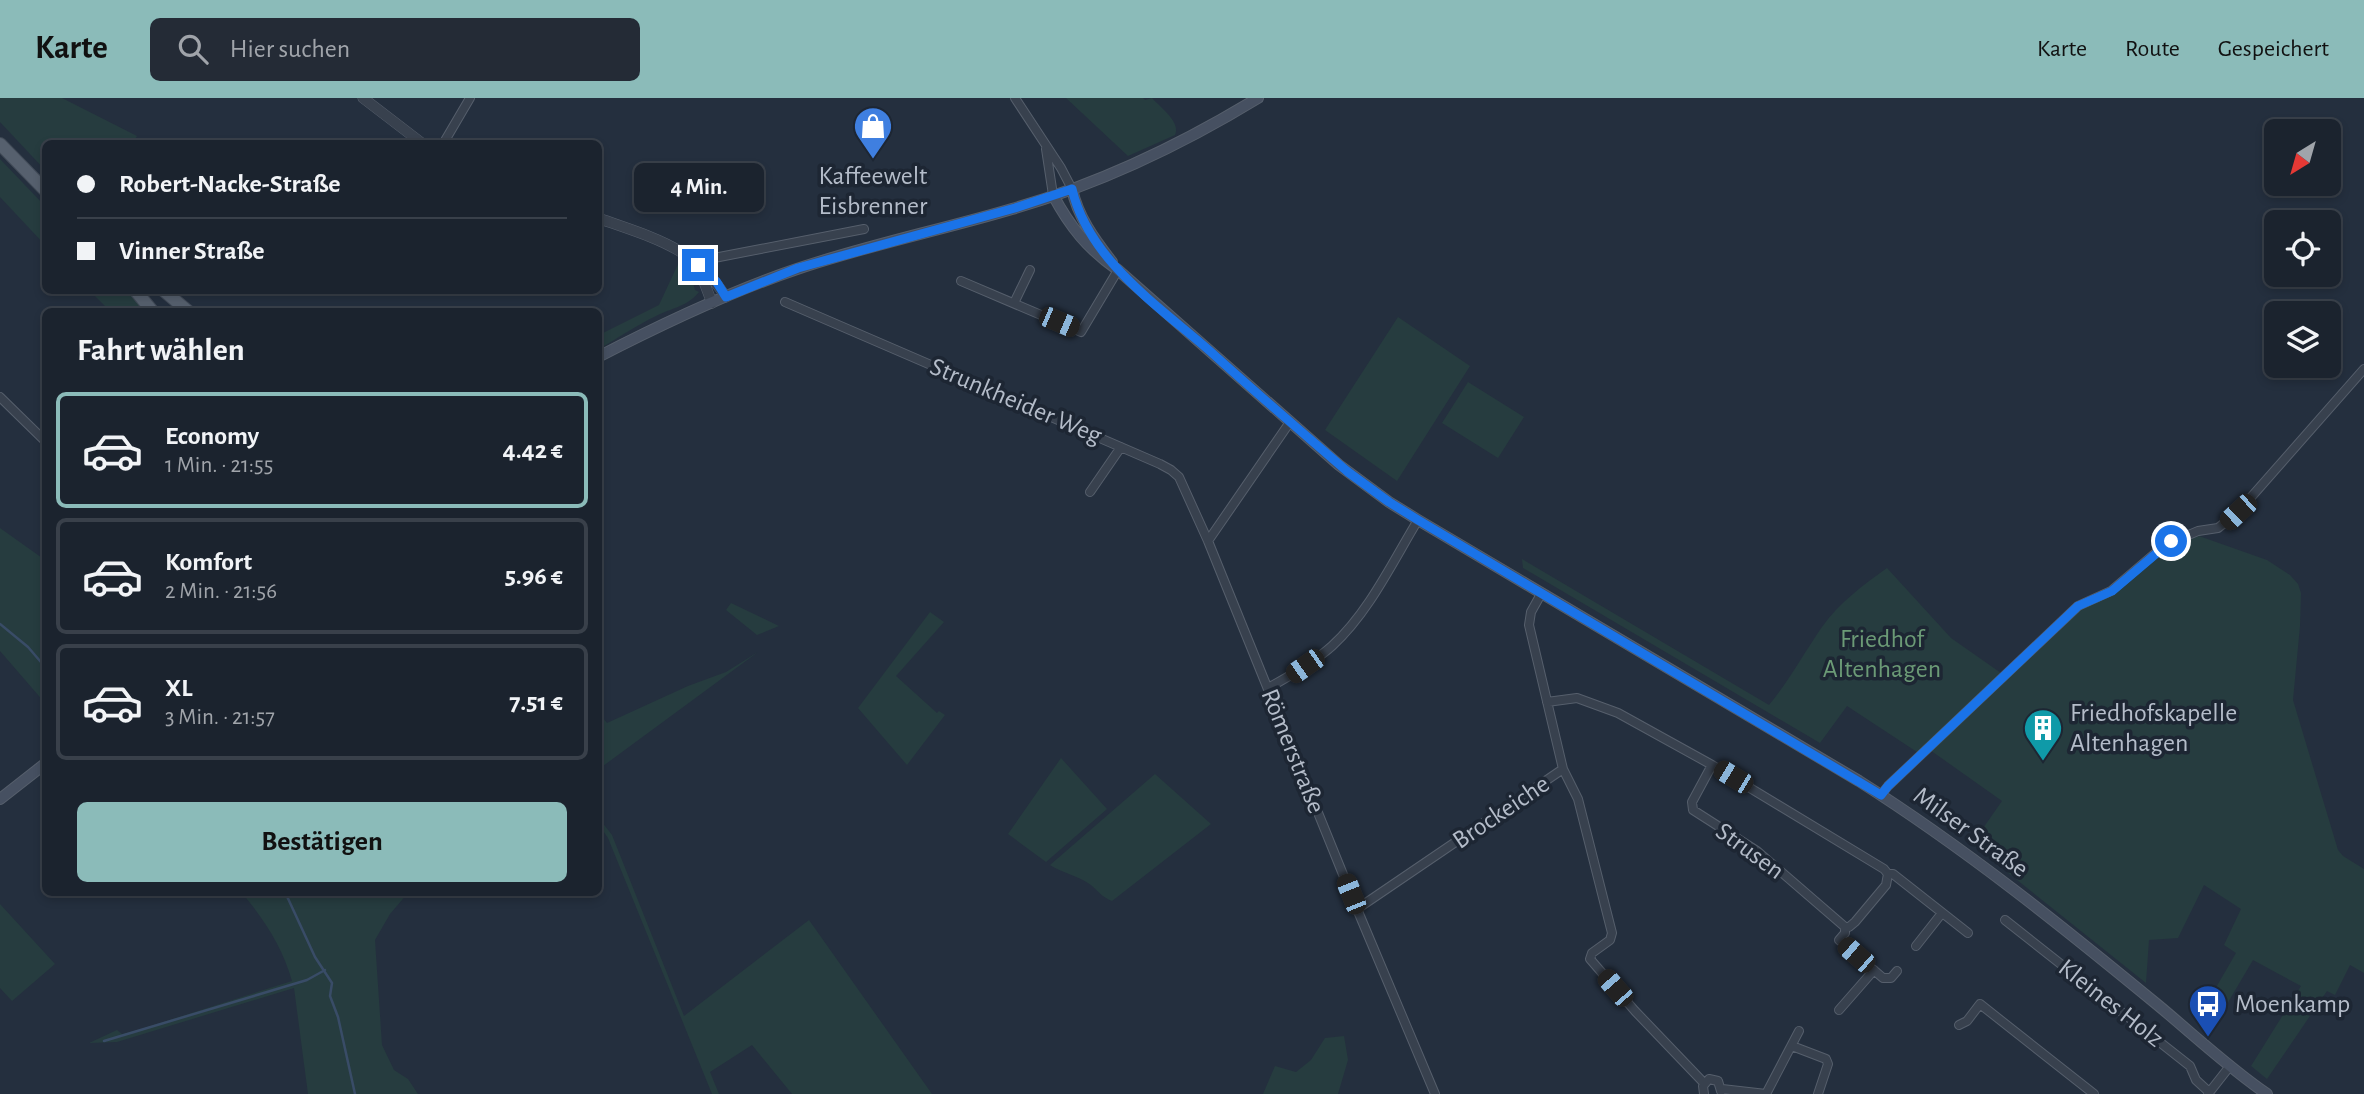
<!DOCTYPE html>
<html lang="de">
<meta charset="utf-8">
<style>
body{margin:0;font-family:"Alegreya Sans",sans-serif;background:#242b36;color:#f1f3f6;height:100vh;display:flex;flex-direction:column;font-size:26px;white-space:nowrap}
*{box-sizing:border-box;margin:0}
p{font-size:23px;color:#a0a4aa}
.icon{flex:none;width:38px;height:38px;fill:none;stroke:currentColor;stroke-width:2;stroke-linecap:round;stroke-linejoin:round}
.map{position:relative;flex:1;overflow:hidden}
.details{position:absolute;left:42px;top:210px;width:560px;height:588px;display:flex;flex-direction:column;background:#1b232e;border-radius:10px;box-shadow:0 4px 10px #0003,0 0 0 2px #39404a}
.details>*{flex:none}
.banner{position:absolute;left:42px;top:42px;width:560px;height:154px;border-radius:10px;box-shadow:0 4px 10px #0003,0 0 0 2px #39404a;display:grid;align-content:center;height:154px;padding:0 35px;background:#1b232e}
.needle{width:46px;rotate:217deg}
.buttons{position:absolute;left:2264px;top:21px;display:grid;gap:14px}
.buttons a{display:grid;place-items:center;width:77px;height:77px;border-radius:10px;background:#1b232e;box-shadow:0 4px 10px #0003,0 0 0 2px #39404a;font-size:35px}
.end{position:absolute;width:32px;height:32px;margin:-16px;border:9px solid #1a73e8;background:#fff;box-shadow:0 0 0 4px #fff}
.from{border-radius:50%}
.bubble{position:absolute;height:49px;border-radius:10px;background:#1b232e;box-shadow:0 4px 10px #0003,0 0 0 2px #39404a;font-size:23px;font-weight:700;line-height:49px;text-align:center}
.car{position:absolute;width:21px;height:42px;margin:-21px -10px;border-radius:9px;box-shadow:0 0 5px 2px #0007;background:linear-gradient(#222 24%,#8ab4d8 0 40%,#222 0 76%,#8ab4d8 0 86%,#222 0)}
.banner b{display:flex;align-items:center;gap:24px;height:66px;font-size:26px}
.banner b+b{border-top:2px solid #39404a}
.banner i{width:18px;height:18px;background:#f1f3f6}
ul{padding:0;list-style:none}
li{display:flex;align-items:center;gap:21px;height:116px;margin:0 14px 10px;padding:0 21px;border:4px solid #39404a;border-radius:10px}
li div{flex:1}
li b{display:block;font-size:26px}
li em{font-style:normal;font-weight:700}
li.selected{border-color:#8bbbb9}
li>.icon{width:63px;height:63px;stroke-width:1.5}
h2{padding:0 35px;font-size:32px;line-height:84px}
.cta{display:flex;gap:14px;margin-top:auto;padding:14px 35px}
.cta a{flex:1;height:80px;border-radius:10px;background:#8bbbb9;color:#111;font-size:28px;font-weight:700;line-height:80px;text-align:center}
header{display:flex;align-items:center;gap:42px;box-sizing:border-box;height:98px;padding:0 35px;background:#8bbbb9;color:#111}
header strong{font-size:33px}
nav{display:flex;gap:38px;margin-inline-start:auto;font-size:24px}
.search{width:490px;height:63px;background:#242b36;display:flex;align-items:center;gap:18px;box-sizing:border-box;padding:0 24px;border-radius:10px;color:#a0a4aa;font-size:26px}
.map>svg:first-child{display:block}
</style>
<header>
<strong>Karte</strong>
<div class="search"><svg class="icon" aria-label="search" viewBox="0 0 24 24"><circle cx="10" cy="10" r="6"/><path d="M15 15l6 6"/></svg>Hier suchen</div>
<nav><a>Karte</a><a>Route</a><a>Gespeichert</a></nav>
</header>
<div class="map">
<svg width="2364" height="996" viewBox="0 0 2364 996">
<rect width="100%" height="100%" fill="#242f3e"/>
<!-- green -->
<path fill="#263c3f" d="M0,0H62L137,38L133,45L46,46L45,72L0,24Z
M1066,0H1143L1145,2L1152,0C1161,10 1181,24 1175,37L1128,58Z
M0,61L45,108V147L0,99Z
M679,164L692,181L695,192L699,194C688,208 672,210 656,218C637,227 618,240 599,251V237L659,207Z
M90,193H128L148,213H110Z
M1398,219L1470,268L1397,383L1325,332Z
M1468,284L1524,319L1498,360L1442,325Z
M0,430L45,462V605L0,553Z
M2199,438L2267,462L2290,477L2298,486L2301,495L2300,528L2293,602L2338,752L2343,758L2364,771V875L2350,867L2335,897L2327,893L2267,981L2251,968L2301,888L2253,862L2210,935L2196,924L2236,855L2224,847L2241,811L2204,787L2178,840L2149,842L2146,885L1972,746L2002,703L1930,652L2057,535L2082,509L2168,449Z
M1522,461L1769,607C1789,583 1804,555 1822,529C1839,505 1863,487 1887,470L1951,540L2001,575L1917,654L1847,608L1820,645L1523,470Z
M731,505L779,528L757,537L726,512Z
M930,514L944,524L896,578L937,615L939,613L945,617L907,667L858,610Z
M758,554L599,671V615L607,625L688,588L726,574Z
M1061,660L1107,711L1046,764L1008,736Z
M1155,676L1211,726L1112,803C1101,799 1097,791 1088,785C1076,777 1062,775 1050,767Z
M598,719L612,737L684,918L809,822L932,996H792L752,947L710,974L719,996H712L608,740L599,727Z
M242,795H408L390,816L375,842L382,947L394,972L408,981L418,996H308L294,890L117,944L89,945L117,932L122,936L138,932L292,883C283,850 264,821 242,795Z
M0,806L55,866L12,903L0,890Z
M1344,938L1348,962L1338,996H1263L1275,968L1296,974L1311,962L1325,940Z"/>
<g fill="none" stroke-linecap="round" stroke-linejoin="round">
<!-- stream -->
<path stroke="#394c67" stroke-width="2.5" d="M0,526L28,549L46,570
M285,794L315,859L332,885L330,898L338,919L355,996
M104,943L307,882L325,872"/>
<!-- minor casing -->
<g stroke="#565f6c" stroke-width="10">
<path id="minor" d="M1015,0L1061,70L1072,91
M443,46L470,0
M1046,51L1053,97
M698,167L714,160L864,131
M961,183L1081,234L1118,172
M785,204L1160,366L1171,372L1179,379L1208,443L1357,811L1435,996
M1014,205L1030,172
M0,299L46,344
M1090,394L1121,349
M1208,443L1290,324
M1541,496L1531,514L1529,527L1563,671L1578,701L1612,835L1610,842L1592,855L1590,861L1635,913L1704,985
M1268,590C1290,578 1313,565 1332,548C1369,514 1392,465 1418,422
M1547,604L1577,600L1618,615L1712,667L1884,771L1888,776L1886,787L1855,824L1849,829H1845V835L1839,842L1883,880H1891L1897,873
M1712,667L1692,704L1693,712L1757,753L1845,829
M1881,697L1888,688L2078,508L2111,493L2165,447L2198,433L2218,430L2238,414L2364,271
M1888,776H1893L1968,835
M1357,811L1563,671
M2005,822L2190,968L2196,982L2209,994
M1916,848L1942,815
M1839,912L1874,872
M1959,927L1967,923L1980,906L2094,996
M1792,948L1826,961L1828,966L1818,996
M1722,991L1766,996L1799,933
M1704,996L1703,988L1709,981L1718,983L1721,993
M2208,996L2230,968"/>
</g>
<!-- tertiary casing -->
<g stroke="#565f6c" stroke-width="11">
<path id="tertiary" d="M363,0L423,46
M598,120C653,140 693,148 726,199
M698,168L712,205"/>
</g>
<!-- secondary casing -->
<g stroke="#565f6c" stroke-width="12">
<path id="secondary" d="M1072,91C1078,119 1094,141 1112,164
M1053,97C1070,129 1088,151 1118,172L1339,367L1389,404L1418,422L1859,683C1965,750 2063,829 2159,908C2195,938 2229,970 2267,996
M598,259C662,226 729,194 797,171C868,147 941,132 1012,111C1099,86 1181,47 1258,0
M0,701L46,665"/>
</g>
<!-- primary casing -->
<g stroke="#414a57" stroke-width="14">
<path id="primary" d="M0,46L46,93
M135,192L153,214
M163,192L189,214"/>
</g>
<!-- minor -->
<use href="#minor" stroke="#38414e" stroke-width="8"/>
<!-- tertiary -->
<use href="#tertiary" stroke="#38414e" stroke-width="10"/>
<!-- secondary -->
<use href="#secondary" stroke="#465061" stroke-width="10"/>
<!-- primary -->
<use href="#primary" stroke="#56606e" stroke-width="12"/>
</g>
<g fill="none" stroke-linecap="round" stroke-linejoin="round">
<!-- route -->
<path stroke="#1a73e8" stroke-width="9" d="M698,167L716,183L726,199L798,170L1015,110L1072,91C1089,163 1159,208 1211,254C1256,295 1302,334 1348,374L1389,404L1418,422L1881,697L1888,688L2078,508L2112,493L2171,443"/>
</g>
<!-- icons -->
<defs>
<g id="shop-pin" transform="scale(2.0125)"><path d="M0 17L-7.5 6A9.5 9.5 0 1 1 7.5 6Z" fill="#3f7fe0" stroke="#1d2633"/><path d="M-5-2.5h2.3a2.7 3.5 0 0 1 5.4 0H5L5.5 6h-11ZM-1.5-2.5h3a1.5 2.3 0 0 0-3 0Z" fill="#fff"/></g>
<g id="building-pin" transform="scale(2.0125)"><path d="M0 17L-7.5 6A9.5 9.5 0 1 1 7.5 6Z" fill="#0f9aa8" stroke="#1d2633"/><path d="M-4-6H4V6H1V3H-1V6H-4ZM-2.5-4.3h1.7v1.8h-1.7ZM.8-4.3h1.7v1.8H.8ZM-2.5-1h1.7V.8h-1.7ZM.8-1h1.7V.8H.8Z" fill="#fff"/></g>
<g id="bus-pin" transform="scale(2.0125)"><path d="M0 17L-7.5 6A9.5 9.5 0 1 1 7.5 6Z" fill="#1a4fb4" stroke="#1d2633"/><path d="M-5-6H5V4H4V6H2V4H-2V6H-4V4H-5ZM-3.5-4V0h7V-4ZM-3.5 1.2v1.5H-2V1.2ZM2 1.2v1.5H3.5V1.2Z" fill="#fff"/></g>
</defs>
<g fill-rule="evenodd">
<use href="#shop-pin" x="873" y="28"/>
<use href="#building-pin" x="2043" y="630"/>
<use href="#bus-pin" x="2208" y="906"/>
</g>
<g text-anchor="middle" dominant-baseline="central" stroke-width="7" stroke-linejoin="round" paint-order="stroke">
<!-- poi labels -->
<g font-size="26" fill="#b4bcc9" stroke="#1d2633" text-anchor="start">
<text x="873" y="78" text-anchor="middle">Kaffeewelt<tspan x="873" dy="30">Eisbrenner</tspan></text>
<text x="2070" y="615">Friedhofskapelle<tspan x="2070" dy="30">Altenhagen</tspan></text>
<text x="2235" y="906">Moenkamp</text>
</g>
<!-- street labels -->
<g font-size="26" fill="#b4bcc9" stroke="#1d2633">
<text transform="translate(1016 303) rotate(23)">Strunkheider Weg</text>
<text transform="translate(1293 653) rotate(68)">Römerstraße</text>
<text transform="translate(1501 714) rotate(-34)">Brockeiche</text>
<text transform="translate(1971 734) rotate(36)">Milser Straße</text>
<text transform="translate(1750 753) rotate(36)">Strusen</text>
<text transform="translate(2111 905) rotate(38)">Kleines Holz</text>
</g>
<!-- park labels -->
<g font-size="26" fill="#6b9a76" stroke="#1d2633">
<text x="1882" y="541">Friedhof<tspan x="1882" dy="30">Altenhagen</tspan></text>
</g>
</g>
</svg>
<div class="buttons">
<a><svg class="needle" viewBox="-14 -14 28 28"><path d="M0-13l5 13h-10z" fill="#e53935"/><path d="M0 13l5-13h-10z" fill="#a0a4aa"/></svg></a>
<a><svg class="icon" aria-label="locate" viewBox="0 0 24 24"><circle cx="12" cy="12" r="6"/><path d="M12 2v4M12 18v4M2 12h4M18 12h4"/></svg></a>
<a><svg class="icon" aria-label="layers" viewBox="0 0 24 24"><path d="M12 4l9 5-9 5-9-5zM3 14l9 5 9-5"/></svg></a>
</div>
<i class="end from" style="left:2171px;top:443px"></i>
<i class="end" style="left:698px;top:167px"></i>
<div class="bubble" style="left:634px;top:65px;width:130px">4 Min.</div>
<i class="car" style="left:1059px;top:224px;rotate:113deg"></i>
<i class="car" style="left:2238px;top:414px;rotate:227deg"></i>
<i class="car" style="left:1305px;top:568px;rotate:235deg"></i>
<i class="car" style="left:1733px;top:679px;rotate:301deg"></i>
<i class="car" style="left:1351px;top:796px;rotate:338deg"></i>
<i class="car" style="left:1856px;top:857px;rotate:311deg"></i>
<i class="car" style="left:1615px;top:890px;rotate:319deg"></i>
<div class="banner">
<b><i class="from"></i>Robert-Nacke-Straße</b>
<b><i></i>Vinner Straße</b>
</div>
<section class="details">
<h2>Fahrt wählen</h2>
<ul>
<li class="selected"><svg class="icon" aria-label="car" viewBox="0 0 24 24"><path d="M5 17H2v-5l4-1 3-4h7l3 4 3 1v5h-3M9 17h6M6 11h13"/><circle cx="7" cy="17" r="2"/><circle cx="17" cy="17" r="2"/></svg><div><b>Economy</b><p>1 Min. · 21:55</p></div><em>4.42 €</em></li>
<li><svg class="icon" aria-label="car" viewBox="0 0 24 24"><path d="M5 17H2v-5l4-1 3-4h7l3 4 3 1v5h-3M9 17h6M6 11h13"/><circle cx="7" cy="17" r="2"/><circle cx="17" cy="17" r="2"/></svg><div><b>Komfort</b><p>2 Min. · 21:56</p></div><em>5.96 €</em></li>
<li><svg class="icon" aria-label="car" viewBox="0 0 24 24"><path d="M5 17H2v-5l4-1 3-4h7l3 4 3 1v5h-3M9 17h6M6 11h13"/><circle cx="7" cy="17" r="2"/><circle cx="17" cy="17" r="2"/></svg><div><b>XL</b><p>3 Min. · 21:57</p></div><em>7.51 €</em></li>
</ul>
<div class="cta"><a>Bestätigen</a></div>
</section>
</div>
